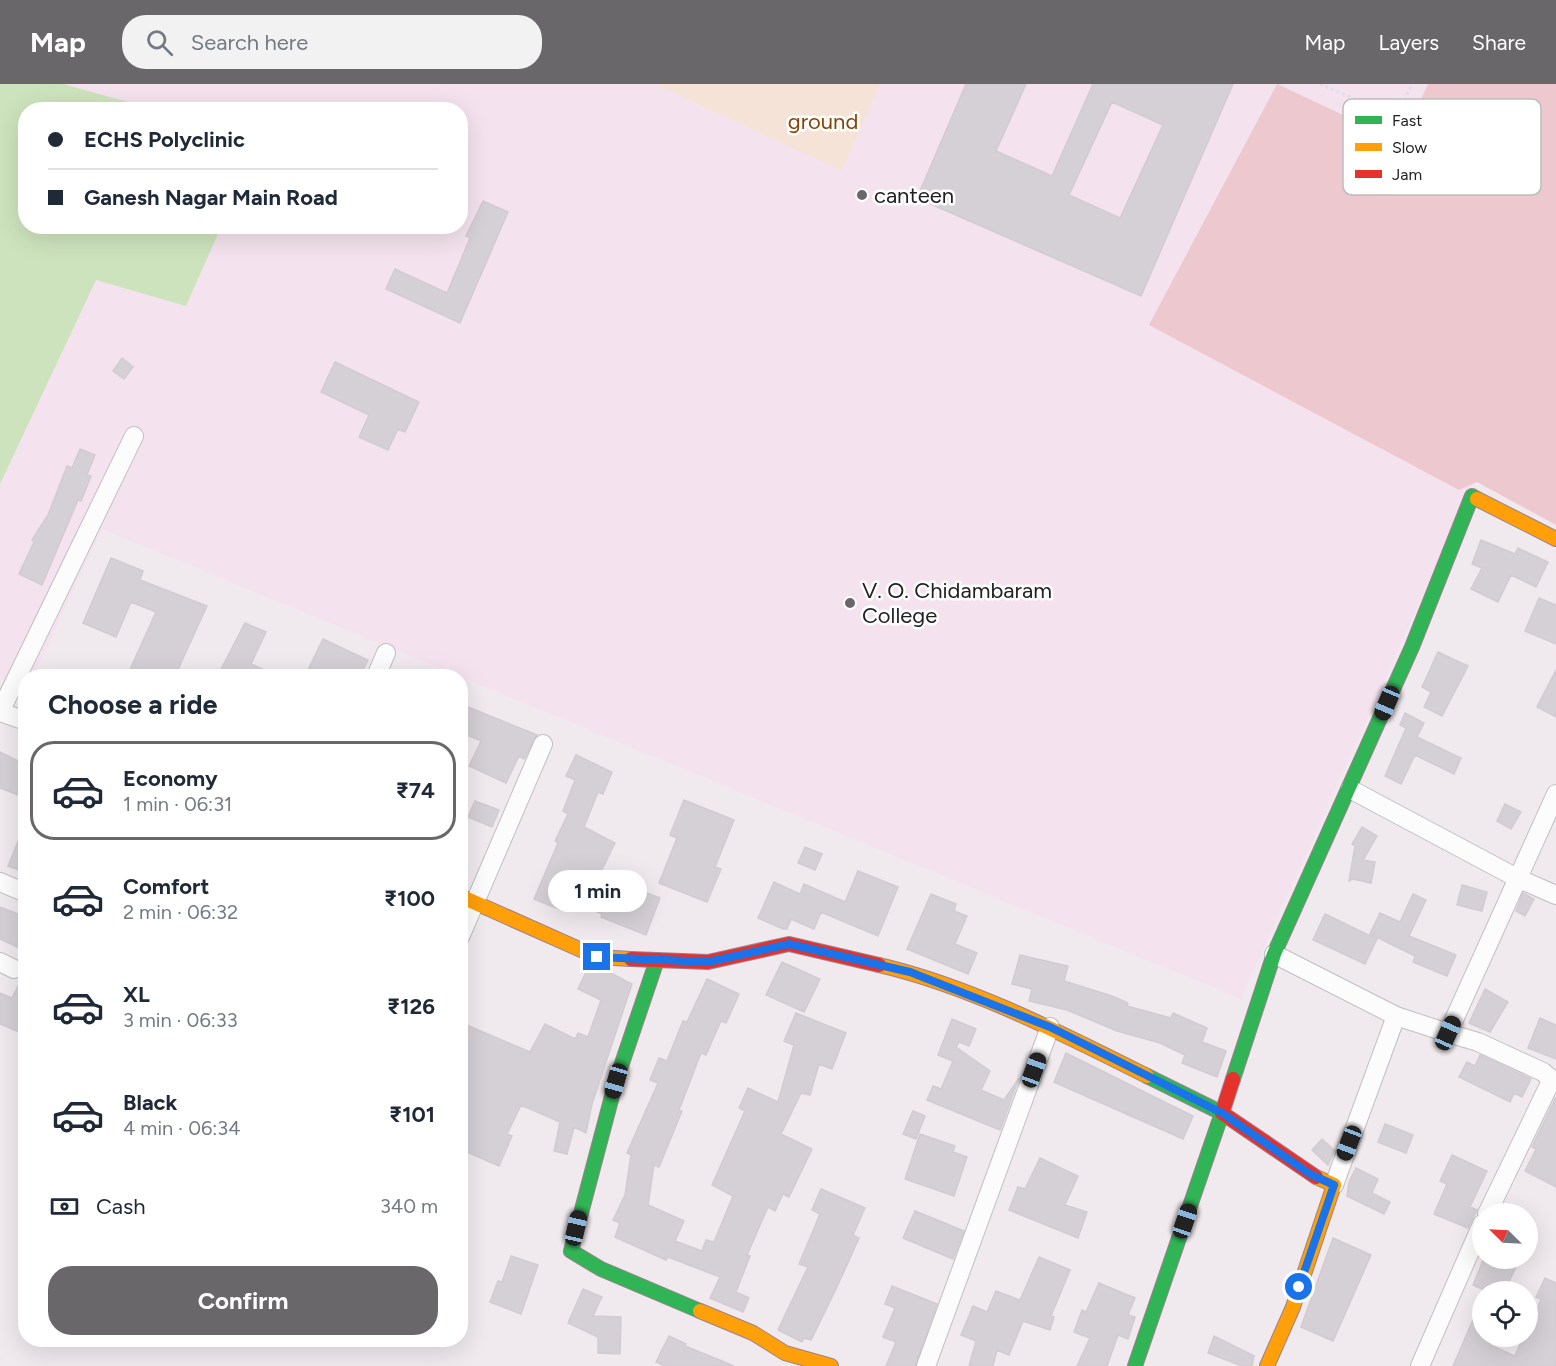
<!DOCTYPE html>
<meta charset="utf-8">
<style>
body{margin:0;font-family:Figtree,sans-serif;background:#f2f2f3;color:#1f2937;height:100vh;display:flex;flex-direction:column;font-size:22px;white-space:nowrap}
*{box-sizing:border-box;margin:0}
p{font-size:20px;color:#747a83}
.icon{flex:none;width:33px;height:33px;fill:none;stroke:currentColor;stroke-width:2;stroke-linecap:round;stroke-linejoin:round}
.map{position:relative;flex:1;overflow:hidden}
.drawer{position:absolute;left:18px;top:585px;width:450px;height:678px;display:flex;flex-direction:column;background:#fff;border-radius:24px;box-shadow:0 6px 24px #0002}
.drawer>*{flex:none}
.guide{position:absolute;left:18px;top:18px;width:450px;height:132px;border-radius:24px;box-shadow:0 6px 24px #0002;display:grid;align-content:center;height:132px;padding:0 30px;background:#fff}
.needle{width:39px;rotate:294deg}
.tools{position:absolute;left:1472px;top:1119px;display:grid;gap:12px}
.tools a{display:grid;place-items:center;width:66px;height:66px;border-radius:50%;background:#fff;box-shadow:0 6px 24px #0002;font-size:30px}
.end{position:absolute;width:27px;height:27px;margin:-14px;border:8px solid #1a73e8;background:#fff;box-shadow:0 0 0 3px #fff}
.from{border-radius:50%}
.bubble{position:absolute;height:42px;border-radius:21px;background:#fff;box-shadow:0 6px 24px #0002;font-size:20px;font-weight:700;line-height:42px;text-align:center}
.car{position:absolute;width:18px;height:36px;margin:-18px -9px;border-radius:8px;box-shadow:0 0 4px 2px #0007;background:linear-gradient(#222 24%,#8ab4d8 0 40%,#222 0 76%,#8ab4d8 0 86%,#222 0)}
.guide b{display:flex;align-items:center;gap:21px;height:57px;font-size:22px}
.guide b+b{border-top:2px solid #e0e1e3}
.guide i{width:15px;height:15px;background:#1f2937}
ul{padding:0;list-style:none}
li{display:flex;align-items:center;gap:18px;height:99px;margin:0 12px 9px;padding:0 18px;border:3px solid transparent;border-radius:24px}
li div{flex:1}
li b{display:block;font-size:22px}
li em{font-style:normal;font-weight:700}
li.selected{border-color:#696769}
li>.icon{width:54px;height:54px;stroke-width:1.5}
h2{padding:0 30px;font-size:27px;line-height:72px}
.pay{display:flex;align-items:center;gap:15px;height:66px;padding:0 30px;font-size:22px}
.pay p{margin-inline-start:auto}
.action{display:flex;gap:12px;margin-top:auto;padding:12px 30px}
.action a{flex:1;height:69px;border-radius:24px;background:#696769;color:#fff;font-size:24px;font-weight:700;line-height:69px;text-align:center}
header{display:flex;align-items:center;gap:36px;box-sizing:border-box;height:84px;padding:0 30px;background:#696769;color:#fff}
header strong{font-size:28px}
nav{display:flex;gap:33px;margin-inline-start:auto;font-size:21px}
.search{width:420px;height:54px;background:#f2f2f3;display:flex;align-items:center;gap:15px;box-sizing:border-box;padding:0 21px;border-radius:24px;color:#747a83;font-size:22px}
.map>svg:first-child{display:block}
</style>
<header>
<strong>Map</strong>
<div class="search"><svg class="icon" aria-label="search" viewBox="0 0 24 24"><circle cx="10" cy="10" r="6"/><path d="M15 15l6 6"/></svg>Search here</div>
<nav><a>Map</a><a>Layers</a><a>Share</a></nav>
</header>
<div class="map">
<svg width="1556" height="1282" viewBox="0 0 1556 1282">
<rect width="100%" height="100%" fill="#f0eaef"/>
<!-- education -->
<path fill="#f4e3ee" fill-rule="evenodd" d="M0,0H1556L1476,393L1241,915L102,445L34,592H26L25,604L0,594ZM26,26H460V142H26Z"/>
<!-- grass -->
<path fill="#eec8cf" d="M1277,0L1401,58L1428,0H1556V441L1477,398L1459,406L1149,241Z"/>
<!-- park -->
<path fill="#f6e3d8" d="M655,0H880L842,87Z"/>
<!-- water -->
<path fill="#cde3bd" d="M0,0H63L153,25L26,26V142L221,143L186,222L96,196L0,400Z"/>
<!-- building -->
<path fill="#d5d0d5" stroke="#d2cbd3" stroke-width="1.5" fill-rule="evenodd" d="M966,0H1026L996,67L1052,92L1093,0H1233L1141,212L917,114ZM1112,18L1163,41L1120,134L1069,111Z
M483,117L508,128L460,239L386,205L395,185L447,209L470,154L466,152Z
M122,274L133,283L124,295L113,287Z
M335,278L419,318L405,348L398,345L388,366L359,353L369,331L321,308Z
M80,365L95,371L87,391L91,392L81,417L78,416L42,501L19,490L34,458L32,456L48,431L67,382L72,384Z
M1481,456L1515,470L1518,464L1548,478L1536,503L1511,491L1498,518L1471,505L1482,484L1472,480Z
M111,474L143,487L140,496L207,522L175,592H127L156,528L131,518L116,553L83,539Z
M1539,514L1556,521V560L1525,547Z
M245,539L266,548L251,580L278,592H227L219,589Z
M323,555L368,576L360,592H305Z
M1438,568L1468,582L1442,632L1424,623L1431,608L1422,603Z
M1556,586V633L1537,623Z
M468,623L537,651L524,675L519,672L506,699L469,682L481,657L460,648Z
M1405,629L1424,639L1417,653L1461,674L1454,690L1415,671L1401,700L1385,692L1406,644L1400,641Z
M0,668L26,681V714L0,704Z
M576,671L612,688L603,710L598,708L584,743L615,759L595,800L621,810L625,801L660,814L646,851L601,833L602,830L565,814L561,826L534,815L558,759L555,757L568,730L563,727L575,696L566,692Z
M684,716L734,736L715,783L721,785L707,818L659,799L677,754L670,751Z
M475,717L499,726L492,743L468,733Z
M1505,720L1521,728L1511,745L1497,737Z
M25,740H26V789L8,782Z
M1362,743L1377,752L1363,776L1375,778L1371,799L1353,795L1349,797L1355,762L1352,760Z
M805,763L822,770L815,786L798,779Z
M858,787L898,803L878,852L821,828L814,845L791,835L787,845H783L758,834L774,798L800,810L804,800L845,818Z
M1462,801L1487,808L1482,827L1457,821Z
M1523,809L1534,815L1525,832L1516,827Z
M931,810L956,820L954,827L967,832L955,860L977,869L968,890L907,865Z
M1413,810L1426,816L1409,852L1456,871L1447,892L1413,878L1415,872L1370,850L1380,829L1400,838Z
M0,823L26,833V867L0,855Z
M1325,830L1377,855L1365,880L1313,856Z
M1020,871L1068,882L1064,897L1112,912L1128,919L1127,922L1171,934L1173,929L1207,944L1202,958L1226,967L1217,993L1182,979L1185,971L1160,959L1117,947L1067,926L1029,917L1032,905L1012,900Z
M782,878L820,895L804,928L766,911Z
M26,886V951L0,940V909L12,914Z
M587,886L611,889L632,900L592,1020L586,1049L574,1043L567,1070L554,1067L560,1038L521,1021L507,1050L512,1052L499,1082L460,1065V947L464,940L530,968L545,940L575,955L578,949L588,953L601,916L578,905Z
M707,895L739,910L726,939L721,937L706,971L701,969L679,1026L682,1027L659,1083L654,1081L648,1121L684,1137L675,1157L702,1167L706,1156L714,1158L733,1112L712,1101L745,1027L739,1024L748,1004L778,1018L794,961L784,957L796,929L846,949L832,985L819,980L810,1011L801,1009L781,1050L812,1065L789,1113L783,1110L775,1127L768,1123L747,1171L750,1172L736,1208L749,1214L743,1228L710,1214L720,1193L668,1173L666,1176L615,1153L620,1139L613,1136L625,1111L631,1071L627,1069L658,999L650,996L659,974L667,977L683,937L687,938Z
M1485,905L1508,918L1490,948L1469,939Z
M1540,934L1556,941V975L1528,964Z
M952,935L976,945L969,962L959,958L956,963L990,987L981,1006L1004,1016L1019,994L1000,1046L927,1016L933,1002L941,1005L953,977L938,971Z
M1066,969L1193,1032L1183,1055L1054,998Z
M1480,971L1531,995L1522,1013L1514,1009L1510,1018L1459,993L1467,978L1475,982Z
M1556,1013V1103L1525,1087L1536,1065L1532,1063Z
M913,1027L925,1032L916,1055L903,1050Z
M1385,1040L1413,1051L1406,1069L1378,1058Z
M920,1050L955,1062L953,1068L967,1073L954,1112L905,1095Z
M1322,1055L1335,1067L1328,1081L1312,1066Z
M1452,1071L1487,1087L1470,1123L1477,1126L1468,1144L1434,1130L1447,1100L1440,1097Z
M1040,1074L1078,1092L1065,1121L1087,1128L1078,1154L1009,1126L1018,1103L1025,1105Z
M1356,1084L1378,1095L1372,1109L1390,1118L1384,1130L1347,1112L1349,1098Z
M821,1105L865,1124L853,1151L859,1154L837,1203L811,1256L804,1254L802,1258L778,1246L808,1183L799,1180L820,1130L812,1126Z
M915,1127L964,1147L953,1175L903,1154Z
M1333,1154L1371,1171L1333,1257L1301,1243Z
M511,1172L538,1181L521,1230L490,1218L498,1197L502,1198Z
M1039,1173L1070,1186L1051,1232L1054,1233L1050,1246L1023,1237L1009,1271L997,1266L993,1282H969L976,1257L961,1251L973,1222L987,1228L996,1207L1020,1216Z
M1484,1174H1500L1517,1181L1504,1208H1489L1473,1201Z
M1545,1194L1556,1199V1282H1453L1482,1215V1252L1492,1256L1490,1261L1515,1272L1523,1253L1527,1252L1541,1215L1536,1213Z
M1099,1199L1135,1214L1128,1231L1135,1233L1128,1255L1118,1251L1107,1282H1077L1090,1254L1074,1248L1082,1226L1086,1228Z
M892,1202L937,1220L915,1282H886L896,1258L883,1253L895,1224L885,1220Z
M583,1205L602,1213L593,1232L621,1233L620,1270L598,1269V1253L568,1239Z
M669,1252L686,1260L685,1262L734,1282H665L656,1278Z
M1214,1252L1254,1272L1252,1282H1242L1208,1269Z"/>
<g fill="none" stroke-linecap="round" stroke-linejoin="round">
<!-- street casing -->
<g stroke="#c1bfc1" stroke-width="20">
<path id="street" d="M376,592L386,569
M0,628L134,352
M0,628L26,637
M1350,705L1517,794L1556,811
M0,798L26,809
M460,853L543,660
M1274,870L1396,932
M0,878L14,885
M1448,949L1478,958L1543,988L1556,999
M1334,1101L1396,932L1448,949L1556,710
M1487,1130L1551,997
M926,1282L1050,943
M1420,1282L1482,1140"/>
</g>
<!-- fast casing -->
<g stroke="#9b818f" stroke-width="16">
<path id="fast" d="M657,876L616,997L571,1167L601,1185L700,1227
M1233,995L1274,870L1412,563L1472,412L1477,415
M1135,1282L1222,1029L1147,992"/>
</g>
<!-- slow casing -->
<g stroke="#9b818f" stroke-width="16">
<path id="slow" d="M1477,415L1556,455
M460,812L597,873L631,875
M879,881C970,902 1063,950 1147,992
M700,1227L753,1249L785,1269L831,1282
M1267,1282L1293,1223L1334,1101L1316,1093"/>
</g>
<!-- jam casing -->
<g stroke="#9b818f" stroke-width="16">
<path id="jam" d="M631,875L708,878L789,860L879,881
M1233,995L1222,1029L1316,1093"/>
</g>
<!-- path -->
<path stroke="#e4dbec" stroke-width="3" stroke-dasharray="3 3" stroke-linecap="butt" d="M1320,0L1397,33L1412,0"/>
<!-- street -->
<use href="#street" stroke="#fdfcfd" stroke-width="18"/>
<!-- fast -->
<use href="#fast" stroke="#30b455" stroke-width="14"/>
<!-- slow -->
<use href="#slow" stroke="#ff9f0a" stroke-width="14"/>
<!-- jam -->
<use href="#jam" stroke="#e5322d" stroke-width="14"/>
</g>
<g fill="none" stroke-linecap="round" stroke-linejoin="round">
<!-- route -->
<path stroke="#1a73e8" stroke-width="8" d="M597,873L708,878L789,860L910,888L1050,943L1222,1029L1310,1090L1334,1101L1299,1203"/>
</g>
<!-- markers -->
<g fill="#696769" stroke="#fff" stroke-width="2">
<circle cx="862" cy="111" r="6"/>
<circle cx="850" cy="519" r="6"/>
</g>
<g text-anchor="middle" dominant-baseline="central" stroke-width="5" stroke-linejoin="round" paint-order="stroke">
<!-- park labels -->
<g font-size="22" fill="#864309" stroke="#fff">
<text x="823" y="37">ground</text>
</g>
<!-- poi labels -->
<g font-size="22" fill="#212121" stroke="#fff" text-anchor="start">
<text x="874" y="111">canteen</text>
<text x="862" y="506">V. O. Chidambaram<tspan x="862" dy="25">College</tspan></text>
</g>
</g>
<!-- legend -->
<rect x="1343" y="15" width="198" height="96" rx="9" fill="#fff" stroke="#bcbcbc" stroke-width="1.5"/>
<rect x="1355" y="32" width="27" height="8" fill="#30b455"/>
<rect x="1355" y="59" width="27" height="8" fill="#ff9f0a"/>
<rect x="1355" y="86" width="27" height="8" fill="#e5322d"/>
<g font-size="16" fill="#212121">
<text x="1392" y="42">Fast</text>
<text x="1392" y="69">Slow</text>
<text x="1392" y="96">Jam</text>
</g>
</svg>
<div class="tools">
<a><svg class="needle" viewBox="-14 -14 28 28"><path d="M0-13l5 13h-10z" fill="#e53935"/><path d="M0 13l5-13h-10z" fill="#747a83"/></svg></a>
<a><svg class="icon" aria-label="locate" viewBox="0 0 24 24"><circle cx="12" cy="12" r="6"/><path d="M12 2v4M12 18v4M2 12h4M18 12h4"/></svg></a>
</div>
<i class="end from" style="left:1299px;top:1203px"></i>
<i class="end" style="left:597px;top:873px"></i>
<div class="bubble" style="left:548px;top:786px;width:99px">1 min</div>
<i class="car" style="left:1387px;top:619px;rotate:203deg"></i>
<i class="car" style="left:1448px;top:949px;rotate:24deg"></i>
<i class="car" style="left:1034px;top:986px;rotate:20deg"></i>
<i class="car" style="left:616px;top:997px;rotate:196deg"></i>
<i class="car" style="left:1349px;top:1059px;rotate:201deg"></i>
<i class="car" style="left:1185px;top:1137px;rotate:19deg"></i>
<i class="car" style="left:576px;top:1144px;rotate:13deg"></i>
<div class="guide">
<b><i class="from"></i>ECHS Polyclinic</b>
<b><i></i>Ganesh Nagar Main Road</b>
</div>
<section class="drawer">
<h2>Choose a ride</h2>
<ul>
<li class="selected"><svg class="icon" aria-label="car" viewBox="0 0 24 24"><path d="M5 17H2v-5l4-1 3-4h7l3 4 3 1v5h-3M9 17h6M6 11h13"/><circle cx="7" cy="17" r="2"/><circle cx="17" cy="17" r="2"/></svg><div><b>Economy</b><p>1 min · 06:31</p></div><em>₹74</em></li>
<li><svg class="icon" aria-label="car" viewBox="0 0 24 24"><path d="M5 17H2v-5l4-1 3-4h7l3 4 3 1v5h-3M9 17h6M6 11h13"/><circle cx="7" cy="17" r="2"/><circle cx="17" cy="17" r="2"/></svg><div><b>Comfort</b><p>2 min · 06:32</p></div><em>₹100</em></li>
<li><svg class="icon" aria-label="car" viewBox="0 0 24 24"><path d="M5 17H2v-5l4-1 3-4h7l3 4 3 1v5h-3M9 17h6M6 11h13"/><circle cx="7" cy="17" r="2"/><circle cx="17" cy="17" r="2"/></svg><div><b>XL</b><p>3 min · 06:33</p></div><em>₹126</em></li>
<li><svg class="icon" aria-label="car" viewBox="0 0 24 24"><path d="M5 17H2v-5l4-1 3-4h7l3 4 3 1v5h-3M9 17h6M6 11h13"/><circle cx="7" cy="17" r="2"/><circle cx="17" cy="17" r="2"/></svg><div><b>Black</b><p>4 min · 06:34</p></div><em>₹101</em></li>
</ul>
<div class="pay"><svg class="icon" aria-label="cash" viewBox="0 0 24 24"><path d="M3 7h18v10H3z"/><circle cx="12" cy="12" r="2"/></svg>Cash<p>340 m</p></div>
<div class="action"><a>Confirm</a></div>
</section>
</div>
